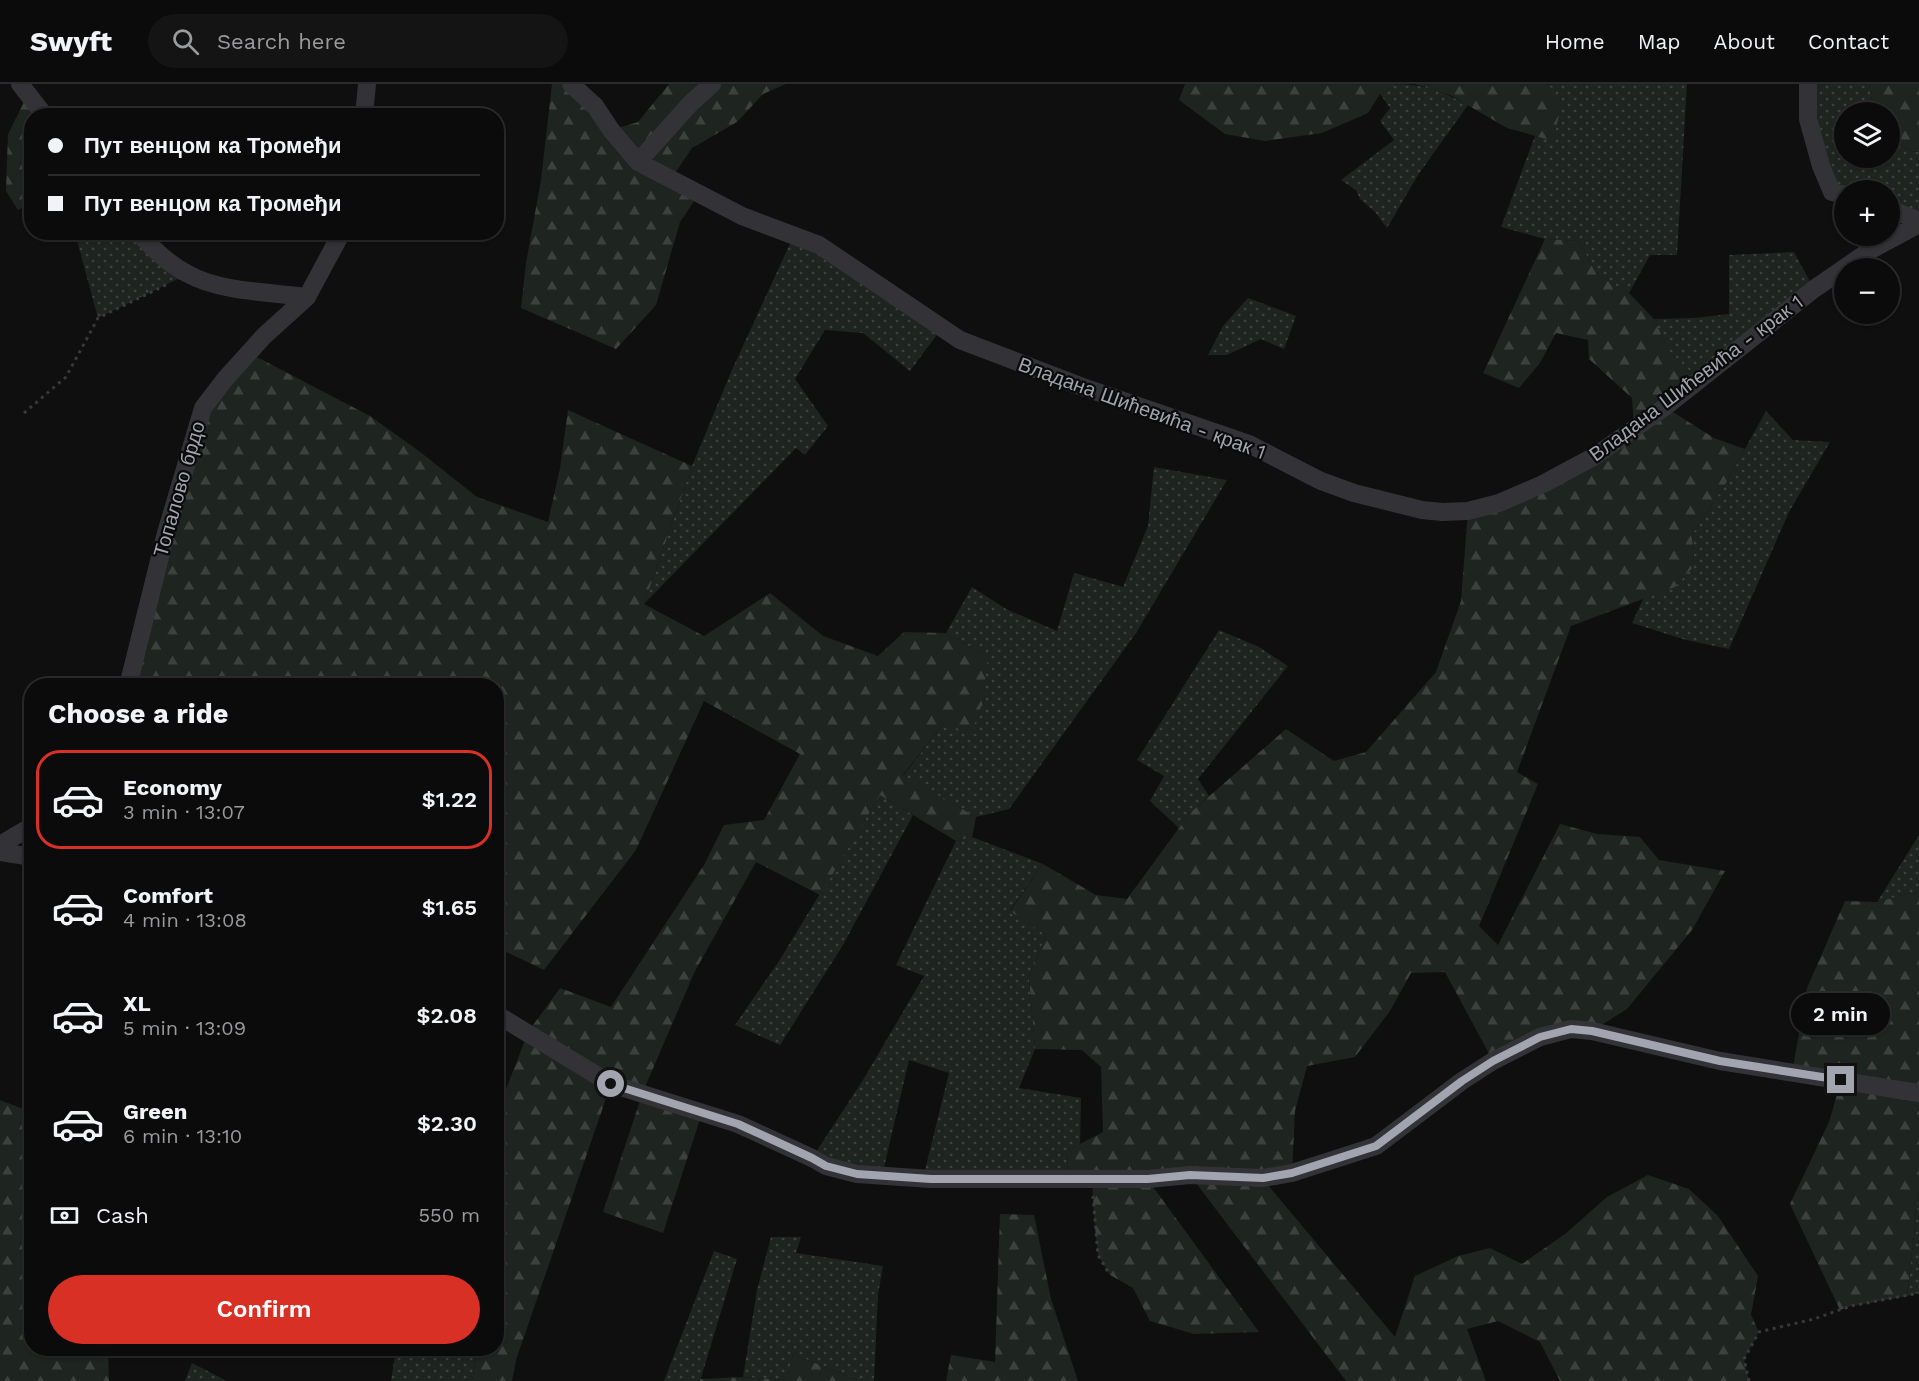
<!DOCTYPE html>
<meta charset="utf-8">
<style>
body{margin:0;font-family:"Work Sans",sans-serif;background:#141415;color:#f1f3f6;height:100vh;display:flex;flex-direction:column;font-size:22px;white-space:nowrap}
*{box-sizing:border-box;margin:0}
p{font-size:20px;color:#9a9b9d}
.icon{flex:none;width:33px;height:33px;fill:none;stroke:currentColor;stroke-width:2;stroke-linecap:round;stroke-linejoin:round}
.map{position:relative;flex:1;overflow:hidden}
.sheet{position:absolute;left:24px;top:594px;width:480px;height:678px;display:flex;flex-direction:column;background:#0b0b0c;border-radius:24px;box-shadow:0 2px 4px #0004,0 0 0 2px #2b2b2d}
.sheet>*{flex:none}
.top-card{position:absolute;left:24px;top:24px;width:480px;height:132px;border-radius:24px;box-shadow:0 2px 4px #0004,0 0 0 2px #2b2b2d;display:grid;align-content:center;height:132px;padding:0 24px;background:#0b0b0c}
.buttons{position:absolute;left:1834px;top:18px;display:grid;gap:12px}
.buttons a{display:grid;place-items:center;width:66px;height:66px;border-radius:50%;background:#0b0b0c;box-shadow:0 2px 4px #0004,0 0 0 2px #2b2b2d;font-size:30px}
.end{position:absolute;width:27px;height:27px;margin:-14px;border:8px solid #a2a4af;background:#111;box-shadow:0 0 0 3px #111}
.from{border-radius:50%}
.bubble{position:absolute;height:42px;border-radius:21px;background:#0b0b0c;box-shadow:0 2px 4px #0004,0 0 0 2px #2b2b2d;font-size:20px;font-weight:600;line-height:42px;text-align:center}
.top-card b{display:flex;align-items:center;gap:21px;height:57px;font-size:22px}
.top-card b+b{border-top:2px solid #2b2b2d}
.top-card i{width:15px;height:15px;background:#f1f3f6}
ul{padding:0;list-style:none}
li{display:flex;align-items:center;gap:18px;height:99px;margin:0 12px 9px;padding:0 12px;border:3px solid transparent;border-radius:24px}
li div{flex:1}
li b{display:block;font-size:22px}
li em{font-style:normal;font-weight:600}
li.active{border-color:#d93025}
li>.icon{width:54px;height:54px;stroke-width:1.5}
h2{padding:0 24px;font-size:27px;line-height:72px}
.pay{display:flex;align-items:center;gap:15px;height:66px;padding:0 24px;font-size:22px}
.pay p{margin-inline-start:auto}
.button{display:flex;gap:12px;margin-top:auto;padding:12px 24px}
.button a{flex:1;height:69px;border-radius:36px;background:#d93025;color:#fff;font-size:24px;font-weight:600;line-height:69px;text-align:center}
header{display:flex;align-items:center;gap:36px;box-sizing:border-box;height:84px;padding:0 30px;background:#0b0b0c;border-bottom:2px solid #2b2b2d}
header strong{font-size:28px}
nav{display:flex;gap:33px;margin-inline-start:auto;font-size:21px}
.search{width:420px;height:54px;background:#141415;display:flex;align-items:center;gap:15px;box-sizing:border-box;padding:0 21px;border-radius:33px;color:#9a9b9d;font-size:22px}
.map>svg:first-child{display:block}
</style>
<header>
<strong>Swyft</strong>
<div class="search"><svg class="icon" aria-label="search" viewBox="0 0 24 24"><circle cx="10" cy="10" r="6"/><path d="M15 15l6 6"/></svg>Search here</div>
<nav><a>Home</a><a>Map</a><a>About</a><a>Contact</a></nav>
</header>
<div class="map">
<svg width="1919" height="1297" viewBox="0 0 1919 1297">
<defs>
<pattern id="grass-dots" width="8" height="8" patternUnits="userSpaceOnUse" patternTransform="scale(1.5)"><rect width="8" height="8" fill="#1e241f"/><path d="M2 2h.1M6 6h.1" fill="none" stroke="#3c413d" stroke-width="1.8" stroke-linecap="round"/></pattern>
<pattern id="forest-firs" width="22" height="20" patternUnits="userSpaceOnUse" patternTransform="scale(1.5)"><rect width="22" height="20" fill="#1e241f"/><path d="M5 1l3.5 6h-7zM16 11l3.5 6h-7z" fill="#3c413d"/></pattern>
</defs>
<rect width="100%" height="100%" fill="#0f0f10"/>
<!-- grass -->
<path fill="url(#grass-dots)" d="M1398,0C1423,0 1446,9 1468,21L1418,91L1387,144L1375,128L1360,115L1356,106L1341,96L1394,56L1380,37L1390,24L1380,10Z
M1546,0H1687L1677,171H1650L1629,209L1597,191L1579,157L1545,155L1501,143L1535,52L1553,56L1551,4Z
M1808,0H1869L1874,28H1845V74H1890V56L1913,68L1919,67V137L1890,125V106L1832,108Z
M75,149H137L188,190L98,234Z
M794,151L942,244L910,287L863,249L825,246L795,295L828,342L805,371L796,364L644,520L692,382L731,288Z
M1794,168L1814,205L1699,296L1669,267L1654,235L1694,234L1729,230V171Z
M1248,214L1296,232L1284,265L1261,255L1227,271H1208L1223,242Z
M1766,327L1793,356L1830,358L1789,428L1729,565L1686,556L1632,539L1644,513L1675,503L1694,482L1692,451L1726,399Z
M1154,383L1227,396L1136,549L1009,725L976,733L903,692L944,639L988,573L946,549L972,503L1006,525L1057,547L1074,489L1123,503L1148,442Z
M1219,546L1259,563L1288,582L1198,695L1209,712L1190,729L1179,744L1150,717L1164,692L1137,676Z
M880,711L913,731L843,861L780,961L735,941L779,877Z
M1919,751V810L1911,809L1877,818Z
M972,753L1043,780L1010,826L1046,851L1029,893L1035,965L1019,1004L1081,1014L1080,1060L1068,1066L1067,1095L923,1094L949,989L909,976L882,1092L812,1074L863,996L924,892L896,881L956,757Z
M1919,1109V1209L1907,1212Z
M771,1153H801L796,1169L883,1182L878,1211L874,1297H860L793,1270L788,1296L743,1293L757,1206Z
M714,1167L737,1175L700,1297H664Z
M396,1265H470L476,1273L472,1297H391Z
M192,1279L227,1297H185Z"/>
<!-- forest -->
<path fill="url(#forest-firs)" d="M552,0H571L611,46L638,38L669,0H786L763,10L737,38L692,64L671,95L699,110L680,138L656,221L616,265L521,224L526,179L541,96Z
M1185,0H1398L1380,10L1368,29L1322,49L1265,57L1225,50L1179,16Z
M1415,0H1546L1551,4L1561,22L1553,57L1507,44L1452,12Z
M1869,0H1919V67L1913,68L1890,56V28H1874Z
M28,10L45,31L32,32L31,119L18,126L6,107L8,50Z
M1545,155L1579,157L1597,191L1629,209L1654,235L1669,267L1699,296L1665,323L1714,354L1745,365L1726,399L1692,451L1694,482L1675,503L1571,542L1517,688L1538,700L1479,842L1498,861L1560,740L1597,750L1640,753L1659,776L1725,787L1692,846L1627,925L1592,947L1571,945L1493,977L1445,888L1411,889L1390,927L1355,973L1307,982L1295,1027L1292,1089L1263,1095L1395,1253L1415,1192L1458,1172L1490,1164L1522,1180L1565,1150L1607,1113L1648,1091L1689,1105L1718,1132L1758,1192L1751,1231L1759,1248L1744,1275L1749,1297H1560L1540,1258L1498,1237L1467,1245L1486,1297H1346L1190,1091L1148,1096L1259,1248L1194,1250L1150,1237L1133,1204L1110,1191L1098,1171L1094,1134L1092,1095H1067L1068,1066L1103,1048L1101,983L1082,966L1035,965L1029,893L1046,851L1010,827L1043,780L1096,811L1127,815L1190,729L1286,645L1334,677L1366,668L1436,588L1461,517L1468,427L1634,345L1632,314L1589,275L1588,256L1556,249L1540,279L1519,304L1483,289Z
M249,269L370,332L419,367L477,413L548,438L560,384L568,326L692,382L644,520L704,552L770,509L823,552L878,572L904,548L946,549L988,573L982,620L971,650L944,639L903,691L976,733L972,753L956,757L880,711L820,811L756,778L695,887L642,1010L702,1029L663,1149L603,1128L642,1011L611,1000L516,1276L512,1297H472L476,1273L470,1265L496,1264L497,1029L528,948L560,904L611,923L704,781L724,741L764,736L800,670L704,617L636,766L544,886L500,865L497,869L496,602H128L203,324Z
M1911,809L1919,810V1108L1907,1212L1851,1222L1840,1226L1790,1120L1829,1038L1841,997L1792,989L1807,904L1845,817L1877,818Z
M0,1016L31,1028L32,1264L108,1265L109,1297H0Z
M1000,1130L1034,1131L1051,1215L1078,1297H946L951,1271L995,1278Z
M793,1270L860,1297H700V1295L743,1293L787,1296Z"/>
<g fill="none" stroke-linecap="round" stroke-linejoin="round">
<!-- path -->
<path stroke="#39393d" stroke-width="3" stroke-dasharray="3 4.5" stroke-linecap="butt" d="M24,329L66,293L98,234L170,199
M1093,1112L1098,1171L1110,1191
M1749,1297L1744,1275L1759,1248L1814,1235L1851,1222L1919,1209"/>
<!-- minor -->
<path stroke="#333337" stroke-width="18" d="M20,0L45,32
M571,0L595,22L611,46L638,78L742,132L819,161L960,256L1080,302L1249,360L1321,397L1354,409L1422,426L1442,428L1468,427L1499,419L1543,400L1595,372L1665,323L1814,205L1869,167L1919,140
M1808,0V35L1821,82L1832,108L1845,111
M364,32L367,0
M638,78L690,20L712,0
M1890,125L1919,137
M137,148C153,164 168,180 188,190C220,208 270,208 307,213
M128,602L166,449L203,324L226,294L264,252L307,213L342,148
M0,761L32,742
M0,768L32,773
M496,930L611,1000L738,1040L812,1074L826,1082L857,1090L931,1095H1148L1190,1091L1263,1094L1292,1089L1376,1062L1462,997L1493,977L1540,953L1571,945L1592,947L1720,977L1919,1009"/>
</g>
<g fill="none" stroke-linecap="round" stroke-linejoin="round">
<!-- route -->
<path stroke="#a2a4af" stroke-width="8" d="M611,1000L738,1040L812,1074L826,1082L857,1090L931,1095H1148L1190,1091L1263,1094L1292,1089L1376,1062L1462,997L1493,977L1540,953L1571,945L1592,947L1720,977L1841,996"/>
</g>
<g text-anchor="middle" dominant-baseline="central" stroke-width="4.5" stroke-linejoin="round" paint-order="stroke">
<!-- street labels -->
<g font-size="20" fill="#a2a4af" stroke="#0a0a0b">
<text transform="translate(1696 294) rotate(-37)">Владана Шићевића - крак 1</text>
<text transform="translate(1142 324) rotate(20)">Владана Шићевића - крак 1</text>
<text transform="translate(179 405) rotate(-74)">Топалово брдо</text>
</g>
</g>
</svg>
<div class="buttons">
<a><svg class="icon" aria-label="layers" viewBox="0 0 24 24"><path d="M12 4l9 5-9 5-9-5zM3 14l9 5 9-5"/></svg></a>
<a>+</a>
<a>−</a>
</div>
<i class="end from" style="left:611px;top:1000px"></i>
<i class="end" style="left:1841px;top:996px"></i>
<div class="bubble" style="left:1791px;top:909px;width:99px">2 min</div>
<div class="top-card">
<b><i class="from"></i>Пут венцом ка Тромеђи</b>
<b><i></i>Пут венцом ка Тромеђи</b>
</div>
<section class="sheet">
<h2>Choose a ride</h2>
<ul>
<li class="active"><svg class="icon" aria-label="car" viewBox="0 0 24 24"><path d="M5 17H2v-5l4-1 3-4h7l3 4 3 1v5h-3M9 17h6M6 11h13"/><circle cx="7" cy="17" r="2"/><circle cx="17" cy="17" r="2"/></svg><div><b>Economy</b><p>3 min · 13:07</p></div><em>$1.22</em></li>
<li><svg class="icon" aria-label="car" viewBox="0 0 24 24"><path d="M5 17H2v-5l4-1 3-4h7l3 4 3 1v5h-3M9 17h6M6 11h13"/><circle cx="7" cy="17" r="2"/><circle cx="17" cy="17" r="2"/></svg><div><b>Comfort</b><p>4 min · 13:08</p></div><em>$1.65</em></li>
<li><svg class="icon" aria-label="car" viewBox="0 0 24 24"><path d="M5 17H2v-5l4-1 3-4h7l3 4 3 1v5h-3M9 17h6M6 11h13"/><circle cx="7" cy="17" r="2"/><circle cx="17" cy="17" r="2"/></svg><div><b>XL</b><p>5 min · 13:09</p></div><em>$2.08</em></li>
<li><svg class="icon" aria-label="car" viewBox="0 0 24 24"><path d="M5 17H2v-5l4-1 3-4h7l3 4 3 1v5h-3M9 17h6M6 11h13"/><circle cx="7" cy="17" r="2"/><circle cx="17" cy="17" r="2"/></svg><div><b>Green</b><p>6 min · 13:10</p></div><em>$2.30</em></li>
</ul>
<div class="pay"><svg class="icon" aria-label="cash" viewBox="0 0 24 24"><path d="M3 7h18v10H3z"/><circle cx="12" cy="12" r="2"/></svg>Cash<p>550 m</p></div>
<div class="button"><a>Confirm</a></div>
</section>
</div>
